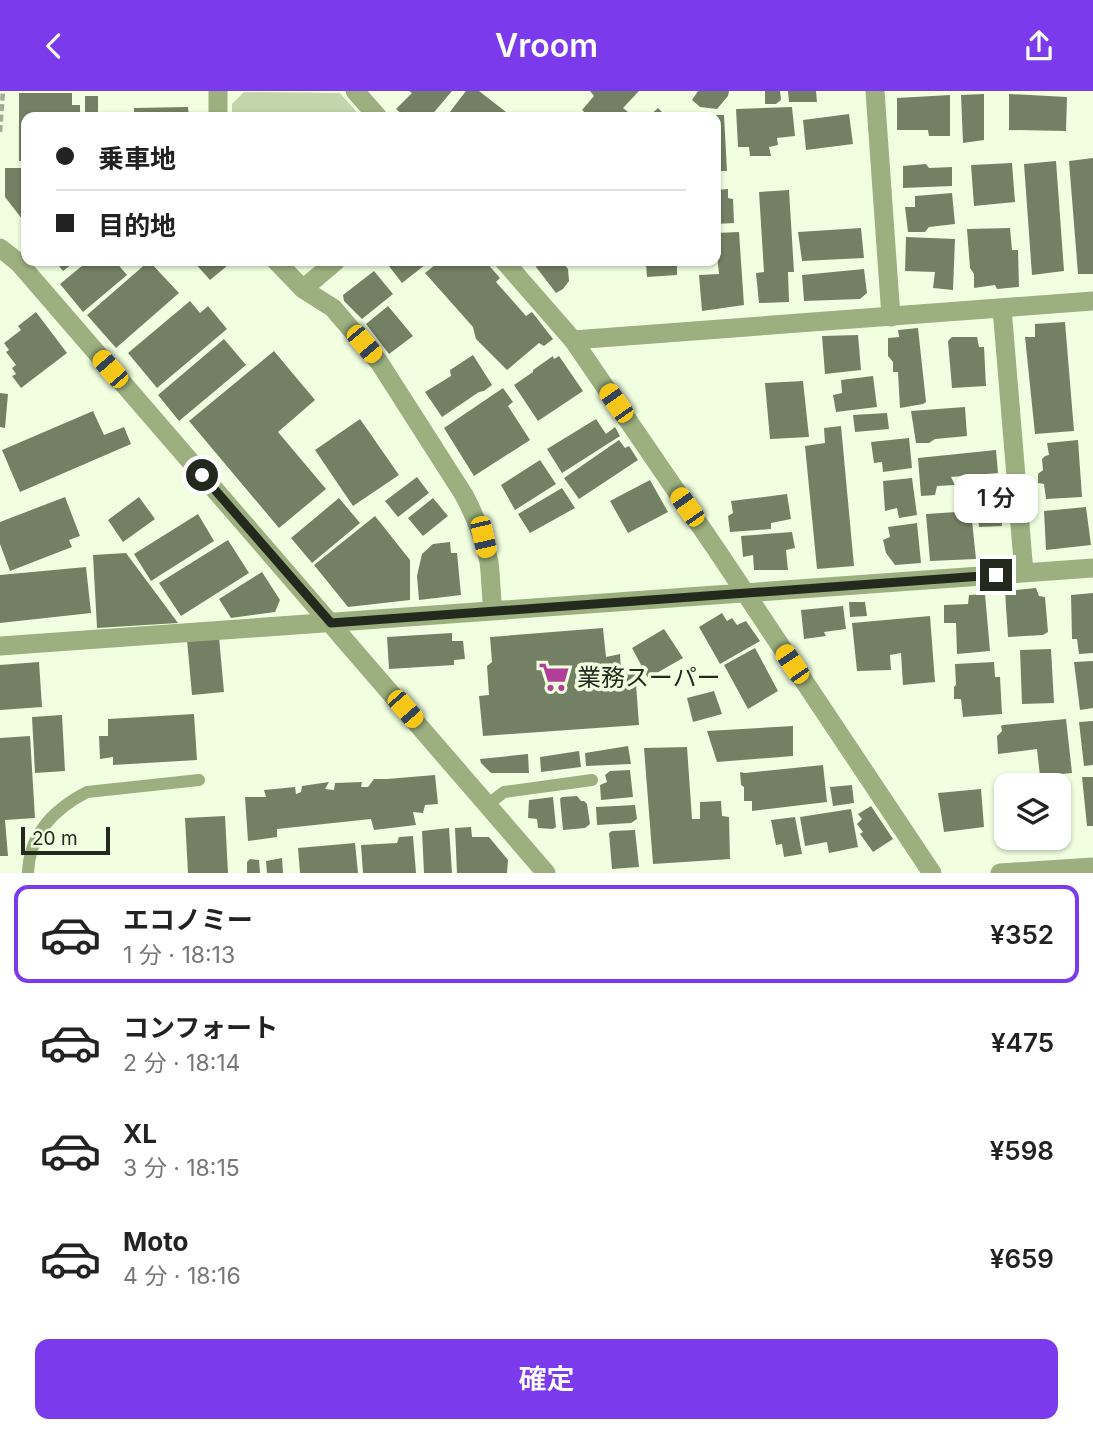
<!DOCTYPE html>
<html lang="ja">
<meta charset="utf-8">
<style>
body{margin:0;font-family:Inter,"Noto Sans JP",sans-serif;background:#f6f6f6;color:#222;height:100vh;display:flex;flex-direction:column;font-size:26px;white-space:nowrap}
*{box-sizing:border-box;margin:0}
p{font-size:23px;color:#767676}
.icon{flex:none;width:38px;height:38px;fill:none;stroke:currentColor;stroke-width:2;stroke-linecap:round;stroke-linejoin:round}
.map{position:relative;height:782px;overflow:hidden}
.sheet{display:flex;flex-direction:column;background:#fff;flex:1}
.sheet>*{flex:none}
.banner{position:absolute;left:21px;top:21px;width:700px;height:154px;border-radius:14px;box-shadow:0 2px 5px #0004;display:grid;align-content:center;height:154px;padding:0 35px;background:#fff}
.controls{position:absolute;left:994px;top:682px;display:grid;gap:14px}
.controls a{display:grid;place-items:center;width:77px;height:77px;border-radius:14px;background:#fff;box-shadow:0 2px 5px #0004;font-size:35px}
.scale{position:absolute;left:21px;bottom:18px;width:89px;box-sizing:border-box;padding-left:7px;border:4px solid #24291e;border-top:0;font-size:19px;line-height:24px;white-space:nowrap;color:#24291e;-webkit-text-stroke:5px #f1ffe0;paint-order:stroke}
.end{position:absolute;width:32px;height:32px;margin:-16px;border:9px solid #24291e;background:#fff;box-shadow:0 0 0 4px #fff}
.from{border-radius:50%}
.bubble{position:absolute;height:49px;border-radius:14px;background:#fff;box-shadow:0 2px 5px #0004;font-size:23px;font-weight:600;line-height:49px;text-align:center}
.car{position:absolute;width:21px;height:42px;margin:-21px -10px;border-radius:9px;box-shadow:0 0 5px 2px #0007;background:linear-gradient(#f5c518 24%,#345 0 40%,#f5c518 0 76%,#345 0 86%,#f5c518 0)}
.banner b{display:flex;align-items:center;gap:24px;height:66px;font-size:26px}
.banner b+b{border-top:2px solid #e0e0e0}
.banner i{width:18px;height:18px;background:#222}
ul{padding:12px 0 0;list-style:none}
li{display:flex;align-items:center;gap:21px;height:98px;margin:0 14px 10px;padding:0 21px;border:4px solid transparent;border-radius:14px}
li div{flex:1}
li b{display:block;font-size:26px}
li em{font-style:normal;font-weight:600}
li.current{border-color:#7c3aed}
li>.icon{width:63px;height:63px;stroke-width:1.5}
.primary-button{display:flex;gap:14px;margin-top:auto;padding:14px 35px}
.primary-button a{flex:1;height:80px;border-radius:14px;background:#7c3aed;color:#fff;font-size:28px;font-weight:600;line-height:80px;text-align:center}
header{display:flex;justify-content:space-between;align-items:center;height:91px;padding:0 35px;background:#7c3aed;color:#fff;font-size:32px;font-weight:600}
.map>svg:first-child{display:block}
</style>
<header><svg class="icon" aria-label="back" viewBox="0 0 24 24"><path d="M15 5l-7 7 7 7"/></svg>Vroom<svg class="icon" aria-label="share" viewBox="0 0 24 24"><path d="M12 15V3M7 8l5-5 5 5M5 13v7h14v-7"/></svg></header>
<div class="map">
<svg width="1093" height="782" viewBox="0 0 1093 782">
<rect width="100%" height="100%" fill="#f1ffe0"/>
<!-- green -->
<path fill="#c3d5ab" d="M244,1L340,2L361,26H232V13Z"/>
<!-- building -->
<path fill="#748064" d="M409,0H452L430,26H405L396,18L412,2Z
M466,0H479L506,21L501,26H446Z
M590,0H639L623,17L628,21L624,26H590L582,19L594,5Z
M698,0H729L728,5L717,18L700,16L692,9Z
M765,0H780L781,9L776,13H765Z
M788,0H816L817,11H789Z
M19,2H72V14H80V21L85,22V5H98V26H26V70H19Z
M984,3V49L963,52L961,4Z
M1009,3L1067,6L1066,40L1009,39Z
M950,4V45H929L928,39H897V7Z
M188,16L189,26H134V17Z
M792,16L795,45L777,47L778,54L769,56L771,65H750L749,56H738L736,18Z
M658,17L667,26H648Z
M849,23L853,53L806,59L803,29Z
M716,24H724L727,80H716Z
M1093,67V183H1078L1069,70Z
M1056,70L1064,180L1032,184L1024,73Z
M1012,72L1015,111L974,115L971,74Z
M926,73L929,77L952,76V95L903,97V75Z
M5,77H26V133L5,106Z
M728,98V107L733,108L734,132L716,133V99Z
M789,99L794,181H788L789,211L759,212L756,182L764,181L759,101Z
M952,102L955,133L929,136L925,141H908L905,116H915V105Z
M861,137L864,167L802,170L798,141Z
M1010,137L1012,159H1018L1019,196L997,198L995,194L974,197V183L970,177L967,138Z
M739,141L744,214L702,220L699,184L719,183L717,164H716V142Z
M906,146L955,148L953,199L933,197L935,181L905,180Z
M55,170H76L63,180Z
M88,170H115L127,184L83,221L60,193Z
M149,170L179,202L116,257L87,224Z
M193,170H233L210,189Z
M385,170H430L402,192Z
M440,170H485L500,187L496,191L526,225L532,221L553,248L544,255L539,252L507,279L476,248L473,236L425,182Z
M540,170H569L564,173L568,178L569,190L563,198L556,202L536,176Z
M641,170H677V184L647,186L646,172Z
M864,178L867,202L860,208L804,210L802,184Z
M374,180L393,203L362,228L344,210L343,204Z
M190,210L200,222L208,215L227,238L157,297L128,262Z
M388,215L413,245L389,263L366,233Z
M36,221L67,262L21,297L12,285L16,283L12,277L16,274L6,261L9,259L4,252L21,239L18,235Z
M1065,231L1074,340L1035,343L1025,246H1035V233Z
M918,237L926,311L923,313L900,317L898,281H893V271L888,265V247L899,246L898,239Z
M858,244L861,279L825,283L822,245Z
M952,246H977L979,256H984L986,295L952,297L948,250Z
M224,248L246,274L179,330L158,304Z
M274,260L315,309L278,341L326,398L279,437L189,330Z
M473,264L492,294L484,300L479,301L442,326L425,301L451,285L450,279Z
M553,265L554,268L559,265L583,300L538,330L514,294L533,281V279Z
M873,285L877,316L836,321L833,304L842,302L841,289Z
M803,290L809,346L770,348L765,292Z
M503,297L513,311L508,315L530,349L474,385L444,337Z
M0,302L8,303L5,337L0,336Z
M965,316L967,345L935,348L929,352H916L911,320Z
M93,320L104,344L124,336L131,353L20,401L2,359Z
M887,322L889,338L855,341L853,324Z
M360,328L399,384L353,415L315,359Z
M596,328L606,343L615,336L620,345L562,382L547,358Z
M841,335L854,475L817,478L805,355L825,352L824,337Z
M909,347L912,377L883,381L882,371L874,372L871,351Z
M619,349L625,357L629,355L638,369L579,408L564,387Z
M1078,349L1082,406L1046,408L1044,393L1038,392V383L1043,379L1042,368L1045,365L1049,364L1047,352Z
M996,359L998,382L951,386L955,394L937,395L935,404L921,405L918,367Z
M540,369L556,393L515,419L501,394Z
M417,386L429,402L398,426L385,410Z
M912,387L917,424L899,427L897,417L885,420L883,390Z
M650,389L668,421L628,442L610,410Z
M562,397L575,417L530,442L518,423Z
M787,403L791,428L771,432V438L730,441L728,425L733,422L731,410Z
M999,404L1002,435L979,436L976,406Z
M65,406L80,445L69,449L72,456L10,480L0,453V431Z
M139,406L155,428L123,451L108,429Z
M339,407L360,432L312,472L291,447Z
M433,407L448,425L423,445L408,427Z
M1086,416L1091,454L1046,459L1044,420Z
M971,420L976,468L930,470L926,423Z
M198,423L214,450L151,490L134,463Z
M375,425L410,469V509L348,516L314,474Z
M917,432L921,472L895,474L886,462L883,449L890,446L888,436Z
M792,441L795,457L786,459L788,479H754L753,464L743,466L741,445Z
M228,449L249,482L181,525L159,492Z
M450,451L451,462H457L461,504L419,509L417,485L422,463L433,453Z
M126,462L178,532L97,537L93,464Z
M86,476L91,522L0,532V484Z
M262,481L280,509L275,521L231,527L219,508Z
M1036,497L1039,505L1045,506L1048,541L1043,544L1008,546L1005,500Z
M1093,502V562L1079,563L1077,548H1072L1071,504Z
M985,503L990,560L957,563L956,532H944V514L968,513L969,504Z
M849,511H865L867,525L850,526Z
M843,515L846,538L824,541L826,545L804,548L801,519Z
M722,522L727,530L732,527L737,534L746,530L760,550L720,573L699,536Z
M930,525L935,591L903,594L901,562L890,564L891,579L857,580L852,532Z
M603,537L606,566L620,563L621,580L635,579L639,634L483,645L479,605L489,604L487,575L492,571L490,546Z
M664,538L683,567L648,587L632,557Z
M452,542V550H463L465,568L454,569V574L389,578L387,546Z
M219,546L224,601L192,604L187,549Z
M755,557L778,600L748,618L724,574Z
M1051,558L1054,612L1022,613L1020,559Z
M1093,570V617L1080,619L1074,571Z
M39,571L42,616L0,619V574Z
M994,571L995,586H1000L1002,623L963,626L961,608H954V596L956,594L955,573Z
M714,600L722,623L693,631L687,607Z
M194,623L197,669L113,674V666L100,668L99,645H108V628Z
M62,624L65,680L35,682L32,626Z
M1066,628L1072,682L1040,685L1037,658L998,663L997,645L1002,640L1001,635L1003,634Z
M1093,630V674L1084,675L1079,631Z
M793,635V665L717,671L707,640Z
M30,645L35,727L5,729L8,765H0V647Z
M628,655L631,673L586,675L585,662Z
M687,656L692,728H700V711L721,710L722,725L729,726L730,768L653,773L644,657Z
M579,660L581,676L541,681L540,666Z
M528,663L529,682H491L481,672L480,668Z
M823,674L827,711L752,720V710H744V696L741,694L740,681L745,682Z
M630,679L633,706L601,709L600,694L607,691L605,684L610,680Z
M435,684L438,713L425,714L423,722L413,721L416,734L374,739L371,728L277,738V746L248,750L245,706H266L264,699L295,696L296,703L301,701L302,695L329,691L325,698L334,699L335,692L362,691L361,696H368L374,688H387Z
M1082,686H1093V735H1087Z
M852,694L854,712L833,715L830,696Z
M981,698L984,736L944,741L938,702Z
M577,705L581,710H584L587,713L590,733L585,737L563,739L560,708L562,706Z
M553,706L556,736L553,738L538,737L537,728L528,727L529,709Z
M635,714L637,728L631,732L597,734L596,716Z
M871,715L893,748L873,761L860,743L863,741L857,733L862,728L858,723Z
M851,718L858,756L829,762L827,751L805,755L800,726Z
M225,725L228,782H188L185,727Z
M795,726L802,763L784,766L782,753L776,754L771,729Z
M471,736L472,746H489L508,769L507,782H457L455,737Z
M449,737L452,782H424L422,740Z
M635,739L639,776L612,778L609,742L612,740Z
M413,745L416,782H363L361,754L397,752L399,746Z
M355,752L358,782H300L298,757Z
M282,767L283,782H267L266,770Z
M250,768L259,769L260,782H247V771Z"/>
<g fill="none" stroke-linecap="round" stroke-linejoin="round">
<!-- path -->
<path stroke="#a2ac95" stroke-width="4.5" stroke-dasharray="7 3.5" stroke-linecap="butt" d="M0,41L3,0"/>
<!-- service -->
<path stroke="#9baf7f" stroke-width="12" d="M487,714L504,701L592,689
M28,782C29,744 54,718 87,701L199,689"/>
<!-- minor -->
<path stroke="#9baf7f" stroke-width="19" d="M355,0L378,26
M875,0L891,226
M218,26V0
M276,170L303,198L333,217L379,271L464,404C475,425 484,446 489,471C491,487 491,504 493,520
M504,170L573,249L716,458L932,782
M303,198L336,170
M1002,217L1024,482
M573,249L1093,210
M0,555L1093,477"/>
<!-- tertiary -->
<path stroke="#9baf7f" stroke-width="19" d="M0,157L19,172L546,782
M1000,782L1093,776"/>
</g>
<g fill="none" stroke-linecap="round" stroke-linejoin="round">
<!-- route -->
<path stroke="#24291e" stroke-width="9" d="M202,384L331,532L996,484"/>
</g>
<!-- icons -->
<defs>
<g id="supermarket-bare" transform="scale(2.415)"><path d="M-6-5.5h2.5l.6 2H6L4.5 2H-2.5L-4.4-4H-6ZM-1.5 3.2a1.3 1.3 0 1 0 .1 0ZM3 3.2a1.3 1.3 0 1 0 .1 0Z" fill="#b13f9a" stroke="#f1ffe0" stroke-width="2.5" paint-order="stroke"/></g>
</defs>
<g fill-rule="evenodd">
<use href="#supermarket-bare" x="554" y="586"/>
</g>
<g text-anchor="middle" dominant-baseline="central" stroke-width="7" stroke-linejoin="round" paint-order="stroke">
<!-- poi labels -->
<g font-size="24" fill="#24291e" stroke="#f1ffe0" text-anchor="start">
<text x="577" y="586">業務スーパー</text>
</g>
</g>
</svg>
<div class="controls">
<a><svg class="icon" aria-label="layers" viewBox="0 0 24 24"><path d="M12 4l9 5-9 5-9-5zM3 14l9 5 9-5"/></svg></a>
</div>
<div class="scale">20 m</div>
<i class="end from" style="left:202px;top:384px"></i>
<i class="end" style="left:996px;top:484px"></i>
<div class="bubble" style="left:954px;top:383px;width:84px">1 分</div>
<i class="car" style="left:364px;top:253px;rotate:140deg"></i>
<i class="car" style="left:110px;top:278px;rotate:319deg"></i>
<i class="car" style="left:616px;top:312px;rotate:325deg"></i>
<i class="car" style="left:687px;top:416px;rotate:325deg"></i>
<i class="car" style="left:483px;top:446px;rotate:167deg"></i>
<i class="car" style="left:792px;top:573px;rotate:326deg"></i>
<i class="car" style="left:405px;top:618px;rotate:139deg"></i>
<div class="banner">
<b><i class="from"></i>乗車地</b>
<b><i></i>目的地</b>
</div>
</div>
<section class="sheet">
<ul>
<li class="current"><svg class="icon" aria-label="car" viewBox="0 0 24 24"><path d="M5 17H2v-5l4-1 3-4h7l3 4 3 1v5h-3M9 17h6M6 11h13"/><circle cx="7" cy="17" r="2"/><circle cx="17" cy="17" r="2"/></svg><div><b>エコノミー</b><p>1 分 · 18:13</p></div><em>¥352</em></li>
<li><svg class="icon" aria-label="car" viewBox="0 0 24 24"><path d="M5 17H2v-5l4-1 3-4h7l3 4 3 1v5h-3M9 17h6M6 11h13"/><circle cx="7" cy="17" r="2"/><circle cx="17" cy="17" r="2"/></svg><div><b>コンフォート</b><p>2 分 · 18:14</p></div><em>¥475</em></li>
<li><svg class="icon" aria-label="car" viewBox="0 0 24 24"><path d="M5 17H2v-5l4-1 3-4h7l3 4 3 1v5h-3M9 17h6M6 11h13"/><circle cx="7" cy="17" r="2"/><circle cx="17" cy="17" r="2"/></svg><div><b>XL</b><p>3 分 · 18:15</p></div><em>¥598</em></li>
<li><svg class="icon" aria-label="car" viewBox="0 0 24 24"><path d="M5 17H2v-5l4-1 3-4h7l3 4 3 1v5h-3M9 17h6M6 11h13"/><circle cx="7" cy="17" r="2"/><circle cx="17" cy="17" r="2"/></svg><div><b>Moto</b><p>4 分 · 18:16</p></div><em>¥659</em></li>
</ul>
<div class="primary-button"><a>確定</a></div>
</section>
